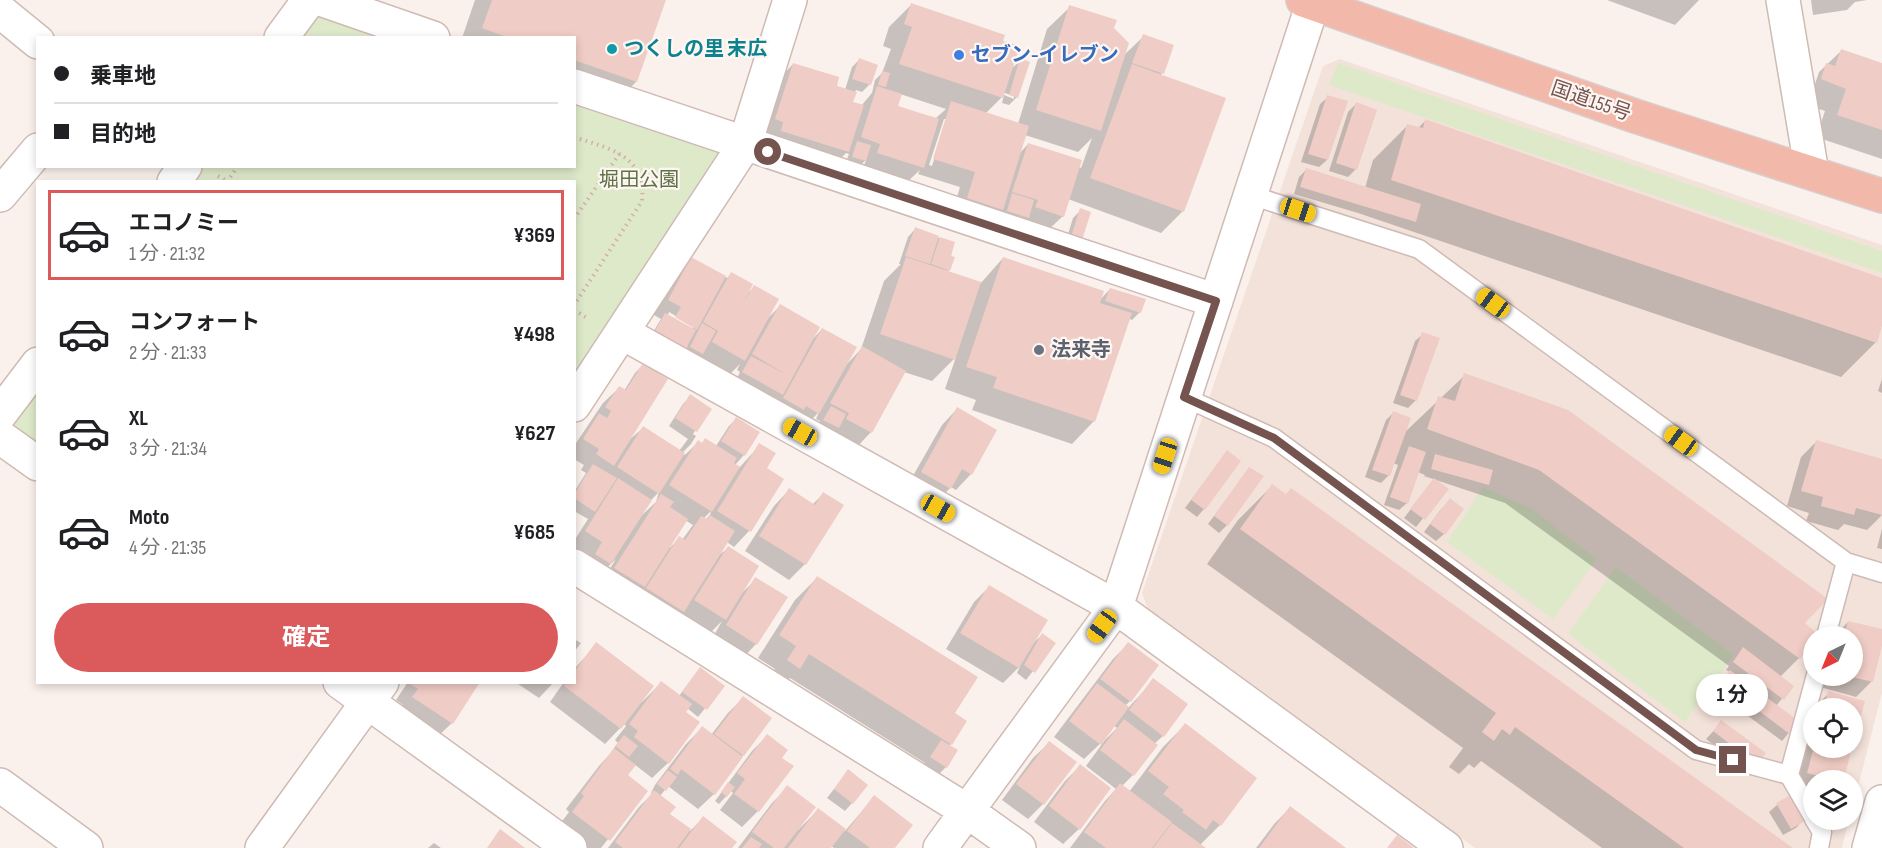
<!DOCTYPE html>
<html lang="ja">
<meta charset="utf-8">
<style>
body{margin:0;font-family:"Sofia Sans Condensed","Noto Sans JP",sans-serif;background:#f6f6f6;color:#202124;height:100vh;display:flex;flex-direction:column;font-size:22px;white-space:nowrap}
*{box-sizing:border-box;margin:0}
p{font-size:20px;color:#757577}
.icon{flex:none;width:33px;height:33px;fill:none;stroke:currentColor;stroke-width:2;stroke-linecap:round;stroke-linejoin:round}
.map{position:relative;flex:1;overflow:hidden}
.panel{position:absolute;left:36px;top:180px;width:540px;height:504px;display:flex;flex-direction:column;background:#fff;border-radius:0px;box-shadow:0 3px 9px #0003}
.panel>*{flex:none}
.hud{position:absolute;left:36px;top:36px;width:540px;height:132px;border-radius:0px;box-shadow:0 3px 9px #0003;display:grid;align-content:center;height:132px;padding:0 18px;background:#fff}
.needle{width:39px;rotate:223deg}
.fabs{position:absolute;left:1803px;top:626px;display:grid;gap:12px}
.fabs a{display:grid;place-items:center;width:60px;height:60px;border-radius:50%;background:#fff;box-shadow:0 3px 9px #0003;font-size:30px}
.end{position:absolute;width:27px;height:27px;margin:-14px;border:8px solid #755450;background:#fff;box-shadow:0 0 0 3px #fff}
.from{border-radius:50%}
.bubble{position:absolute;height:42px;border-radius:21px;background:#fff;box-shadow:0 3px 9px #0003;font-size:20px;font-weight:700;line-height:42px;text-align:center}
.car{position:absolute;width:18px;height:36px;margin:-18px -9px;border-radius:8px;box-shadow:0 0 4px 2px #0007;background:linear-gradient(#f5c518 24%,#345 0 40%,#f5c518 0 76%,#345 0 86%,#f5c518 0)}
.hud b{display:flex;align-items:center;gap:21px;height:57px;font-size:22px}
.hud b+b{border-top:2px solid #e0e0e0}
.hud i{width:15px;height:15px;background:#202124}
ul{padding:10px 0 0;list-style:none}
li{display:flex;align-items:center;gap:18px;height:90px;margin:0 12px 9px;padding:0 6px;border:3px solid transparent;border-radius:0px}
li div{flex:1}
li b{display:block;font-size:22px}
li em{font-style:normal;font-weight:700}
li.current{border-color:#db5b5d}
li>.icon{width:54px;height:54px;stroke-width:1.5}
.cta{display:flex;gap:12px;margin-top:auto;padding:12px 18px}
.cta a{flex:1;height:69px;border-radius:36px;background:#db5b5d;color:#fff;font-size:24px;font-weight:700;line-height:69px;text-align:center}
.map>svg:first-child{display:block}
</style>
<div class="map">
<svg width="1882" height="848" viewBox="0 0 1882 848">
<rect width="100%" height="100%" fill="#fbf1ec"/>
<!-- residential -->
<path fill="#f3e2da" fill-rule="evenodd" d="M1340,59L1882,245V693L1853,806L1852,780H1814V819H1849L1842,848H1475L1148,610L1142,593L1323,66ZM1814,636H1852V675H1814ZM1814,708H1852V747H1814Z"/>
<!-- green -->
<path fill="#dee9ca" d="M314,6L409,38H291Z
M1338,63L1882,251V273L1329,85Z
M575,92L737,145L575,395L574,182H184L195,166H574Z
M37,378V453L1,426Z
M1483,487L1532,509L1597,559L1553,619L1447,542Z
M1616,567L1734,655L1685,722L1568,634Z"/>
<!-- shadow -->
<path fill="#0003" fill-rule="evenodd" d="M475,0H664L636,82L609,109L574,97V38H462Z
M1607,0H1699L1675,25Z
M1811,0H1867L1855,2L1847,10L1813,15Z
M911,5L1001,42L1010,70L1021,60L1017,97L1009,105L1002,103L1004,95L1014,99V96L1002,92L1004,95L985,114L1018,124L1047,29L1070,7L1113,29L1123,56L1144,36L1162,73L1160,76L1183,211L1161,233L1068,199L1063,216L1047,231L952,214L960,187L918,174L920,170L907,182L863,168L866,160L857,168L845,165L849,154L846,153L832,167L761,134L778,80L793,64L835,87L845,90L852,67L859,60L870,84L862,92L856,90L851,103L861,106L872,93L875,80L882,73L891,49L883,46L889,27ZM900,94L946,109L936,118L896,107ZM944,119H947L932,166L929,165ZM1025,135L1078,152L1092,138L1081,168L1028,144L1019,154Z
M1841,51L1882,64V159L1816,137L1825,111L1808,105L1819,72Z
M1328,97L1327,160L1319,167L1301,162L1320,104Z
M1356,104L1375,111L1355,170L1348,177L1329,171L1348,112Z
M1425,121L1882,291V321L1876,342L1841,377L1358,213L1294,194L1299,177L1306,170L1365,188L1373,160L1407,126L1418,128Z
M1081,210V239L1065,244L1073,218Z
M915,229L953,243L949,270L946,272L980,284L1003,258L1099,301L1110,289L1140,312L1132,320L1128,318L1094,421L1072,444L972,410L976,400L945,389L956,357L932,381L904,372L871,432L856,448L817,428L820,421L816,419L819,412L803,428L736,380L740,372L737,370L740,364L729,375L683,355L688,345L677,355L649,339L661,319L654,315L676,274L692,259L727,278L731,274L747,294L755,286L768,318L780,306L813,339L822,329L847,364L861,349L884,281L901,264H899L908,237ZM669,312L693,326V329L668,315Z
M1423,334L1416,400L1408,408L1393,403L1415,341Z
M643,365L629,440L643,428L679,451L688,439L669,426L683,404L691,396L710,409L693,434L696,436L691,444L682,453L685,455L698,442L701,444L705,440L716,446L729,426L736,419L744,455L735,465L739,468L760,445L765,468L782,480L749,531L734,547L727,542L718,556L728,548L742,593L756,579V644L741,660L711,641L722,621L709,634L600,584L616,559L595,579L588,558L574,549V541L588,519L574,511V492L586,473L581,470L584,465L574,459V446L603,403L619,388L624,391L635,373ZM659,492L656,502L641,516L649,502ZM710,512L711,513L706,520L703,519ZM685,520L693,525L682,540L679,538L669,549Z
M1465,375L1803,623L1814,636L1799,658L1780,677L1792,686L1776,706L1798,722L1782,741L1714,691L1730,672L1726,670L1729,666L1505,503L1424,476L1425,475L1418,472L1407,503L1399,510L1384,505L1398,465L1393,463L1389,475L1381,483L1365,477L1386,420L1393,413L1404,433Z
M1882,379V393L1878,391Z
M957,409L971,474L956,490L951,487L935,504L906,488L942,425Z
M1816,442L1882,460V515L1867,530L1844,524L1838,530L1806,521L1809,513L1787,506L1801,457Z
M1227,452L1204,509L1197,517L1185,508Z
M1250,468L1227,525L1219,533L1208,524Z
M1272,486L1791,848H1602L1481,761L1474,768L1469,764L1459,774L1449,767L1463,748L1207,564L1238,520Z
M1427,488L1447,489L1416,527L1404,518Z
M789,490L812,505L823,494L842,505L805,564L789,580L745,551L774,506Z
M1442,508L1444,534L1436,541L1424,532Z
M1882,529V549L1877,548Z
M817,578L953,714L951,744L949,746L956,751L946,767L938,775L923,765L925,763L790,678L777,690L766,683L775,669L758,658L795,600Z
M989,587L1034,642L1042,635L1054,644L1026,680L1017,673L1020,666L1003,683L946,649L974,602Z
M1848,622L1882,631V640L1872,681L1856,697L1820,687L1823,675H1852V636H1834Z
M574,639L581,643L574,652Z
M597,644L642,702L661,683L679,696L693,677L723,686L698,717L687,708L668,763L652,778L634,764L626,776L646,791L601,848H584L557,828L569,812L566,809L599,766L609,755L618,743L615,740L626,726L624,724L605,744L550,702L564,682H574V669Z
M1128,644L1130,701L1125,706L1128,708L1154,680L1163,736L1154,744L1133,775L1122,786L1129,792L1163,747L1185,725L1255,778L1220,825L1200,845L1204,848H1070L1105,801L1116,789L1086,766L1105,740L1117,728L1113,725L1103,741L1084,759L1054,737L1113,659Z
M408,682H479L452,723L436,738L398,713L403,705L396,700Z
M515,682H554L539,698Z
M1829,693L1863,702L1852,741V708H1814Z
M743,698L770,719L714,794L698,809L668,786L660,796L668,815L690,831L703,818L730,848H608L639,807L652,794L651,793L655,785L686,744L702,728L711,735L728,713Z
M1814,708V747H1851L1842,780H1814V794L1792,788Z
M1722,722L1763,754L1748,771L1706,739Z
M767,736L780,758L792,766L758,811L742,827L720,810L733,793L731,791L719,804L715,801L752,751Z
M1049,743L1043,804L1028,819L1002,800L1033,758Z
M1080,766L1079,829L1063,844L1034,822L1065,781Z
M848,771L852,803L845,811L827,798Z
M788,787L798,830L818,810L845,831L874,797L893,848H834L831,846L829,848H738L772,803Z
M1790,797L1803,820L1796,828L1783,835L1769,812L1777,805Z
M1290,808L1344,848H1256L1275,823Z
M434,843L441,848H428Z"/>
<!-- building -->
<path fill="#efccc5" d="M492,0H666L637,82L574,60V38H509L482,28Z
M911,3L1005,35L1003,41L1020,46L1003,98L899,64L912,27L904,24Z
M1069,5L1117,20L1114,28L1129,43L1101,131L1036,110Z
M1143,34L1174,45L1164,74L1132,63Z
M1841,49L1882,63V130L1837,115L1846,89L1821,79L1826,63L1835,66Z
M859,58L878,65L871,85L852,79Z
M1020,58L1030,62L1018,98L1009,95Z
M793,63L839,77L837,86L857,92L853,102L864,105L849,152L781,131L783,122L775,119Z
M1132,64L1226,98L1184,212L1090,178Z
M882,71L890,73L886,87L878,85Z
M877,86L902,94L898,106L939,119L924,168L877,153L880,144L861,137Z
M1327,95L1348,101L1328,160L1308,154Z
M951,101L1029,126L1003,210L967,198L975,172L933,159Z
M1356,102L1377,110L1357,170L1336,163Z
M1425,119L1882,278V326L1877,343L1391,180L1407,124L1423,128Z
M857,141L871,145L866,161L852,157Z
M1028,143L1082,160L1064,217L1035,207L1038,200L1012,192Z
M1306,168L1421,204L1416,222L1300,187Z
M1012,193L1034,200L1029,218L1007,211Z
M1080,208L1091,212L1082,240L1071,237Z
M915,227L939,236L930,264L905,256Z
M940,237L955,242L951,256L955,257L950,271L931,264Z
M691,257L726,276L697,330L675,317L681,307L668,300Z
M906,257L981,282L955,360L880,334Z
M1003,257L1104,291L1100,303L1132,313L1095,422L993,388L997,377L966,367Z
M731,272L753,284L744,302L754,285L779,299L745,361L712,342L718,331L703,322Z
M1110,288L1146,299L1141,313L1105,301Z
M780,304L820,327L783,395L742,372L751,356L785,374L752,354Z
M665,313L696,330L686,348L655,331Z
M702,323L716,331L703,354L690,347Z
M822,328L857,347L819,414L806,406L804,410L783,398Z
M1422,332L1440,338L1417,401L1400,395Z
M862,346L906,371L872,433L846,419L849,413L830,403Z
M643,363L668,379L614,466L596,454L599,449L583,439L599,413L607,418L611,411L605,407L619,386L626,390Z
M1464,373L1568,410L1828,599L1805,623L1820,636H1814V643L1800,659L1539,470L1427,429L1438,396L1455,401Z
M690,394L712,409L697,432L675,418Z
M831,406L846,414L839,428L823,420Z
M957,407L997,430L972,475L962,469L951,489L921,472Z
M1393,411L1411,418L1390,476L1372,470Z
M736,417L760,432L745,456L721,441Z
M643,426L685,453L659,494L617,467Z
M705,438L737,458L734,463L740,467L712,512L669,485L698,440L702,443Z
M1816,440L1882,459V515L1856,508L1854,515L1821,506L1823,497L1801,491Z
M759,443L776,453L767,468L784,479L751,532L717,511Z
M1409,446L1426,452L1408,504L1390,497Z
M1227,450L1241,461L1205,510L1191,500Z
M1435,454L1493,470L1489,485L1431,469Z
M593,464L617,478L595,512L574,498V494Z
M1249,467L1264,476L1228,526L1214,516Z
M618,478L652,500L611,564L595,554L602,542L585,531Z
M1434,478L1449,489L1425,520L1410,509Z
M1272,484L1286,494L1291,488L1793,848H1684L1515,727L1510,735L1502,729L1494,741L1482,732L1496,713L1240,529Z
M789,488L815,505L823,492L844,505L806,565L759,536Z
M661,494L674,502L670,507L688,519L645,587L614,568Z
M1450,498L1464,509L1445,535L1430,524Z
M710,515L735,531L684,612L646,588L679,536L685,540L701,516L708,519Z
M728,546L759,566L726,620L694,600Z
M817,576L978,677L955,713L967,721L952,745L809,654L800,669L787,660L796,646L779,635Z
M755,577L788,597L757,645L726,625Z
M989,585L1048,620L1019,668L960,633Z
M1848,621L1882,629V646L1873,682L1852,677V636H1844Z
M1042,633L1056,643L1035,673L1024,665Z
M596,642L654,686L621,729L564,686L567,682H574V672Z
M1128,642L1159,665L1131,702L1100,679Z
M1743,647L1794,686L1784,700L1733,662Z
M700,667L725,686L707,710L682,692Z
M1730,670L1800,722L1791,735L1721,682Z
M1153,678L1188,704L1164,737L1129,710Z
M661,681L692,704L686,712L700,722L669,764L634,737L638,731L629,724Z
M411,682H480L453,724L412,697L418,689L410,684Z
M1097,683L1129,707L1101,745L1069,721Z
M1828,691L1865,701L1853,744L1852,708H1824Z
M743,696L772,718L744,756L714,734Z
M1124,719L1158,745L1134,776L1100,750Z
M1721,720L1766,753L1757,765L1713,731Z
M1185,723L1257,778L1221,826L1213,820L1206,830L1182,812L1184,810L1163,794L1169,787L1148,771Z
M702,726L743,757L715,795L681,769L678,775L670,769Z
M767,734L788,750L782,758L794,766L759,812L734,794L745,779L737,773Z
M624,735L638,746L629,757L615,746Z
M941,740L958,750L947,768L930,757Z
M1049,741L1077,762L1044,805L1016,784Z
M1814,747H1852L1844,780H1835L1807,773Z
M614,748L636,765L628,775L648,791L610,841L572,812L584,796L581,793Z
M1080,764L1111,788L1080,830L1049,806Z
M848,769L868,785L853,804L834,789Z
M668,770L677,777L666,791L657,784Z
M728,782L735,787L727,797L721,792Z
M1120,783L1172,822L1152,848H1106L1084,832Z
M787,785L816,807L784,848H774L752,832Z
M654,790L676,807L670,814L691,829L677,848H623L615,842Z
M874,795L913,825L895,848H870L847,831Z
M1791,795L1805,821L1791,829L1776,803Z
M1290,806L1346,848H1259Z
M818,808L846,829L831,848H788Z
M703,816L737,842L732,848H679Z
M1172,823L1206,848H1153Z
M500,829L525,848H487Z
M1397,835L1414,848H1387Z
M751,837L762,844L759,848H742Z"/>
<g fill="none" stroke-linecap="round" stroke-linejoin="round">
<!-- service casing -->
<g stroke="#cfbab4" stroke-width="21">
<path id="service" d="M1250,195L1419,249L1846,562L1882,573
M1184,397L1274,438L1696,750L1789,775L1816,675
M1826,636L1846,562
M1789,775L1814,818
M1814,819L1822,832L1819,848"/>
</g>
<!-- minor casing -->
<g stroke="#cfbab4" stroke-width="36">
<path id="minor" d="M323,0L433,38
M1783,0L1812,173
M0,11L38,42
M281,38L309,0
M574,86L1216,301
M174,182L185,166
M0,195L38,150
M623,333L1116,607L1446,848
M574,405L745,144L790,0
M0,414L38,364
M0,437L38,464
M574,566L967,811L1019,848
M340,682L570,848
M0,785L86,848
M262,848L382,682
M940,848L1116,607L1313,3
M1869,848L1882,802"/>
</g>
<!-- trunk casing -->
<g stroke="#d8cfce" stroke-width="36">
<path id="trunk" d="M1303,0L1635,116L1882,196"/>
</g>
<!-- path -->
<path stroke="#d4aea8" stroke-width="4" stroke-dasharray="1.5 4.5" stroke-linecap="butt" d="M574,137C610,149 646,155 642,201L574,305
M218,176L227,181
M227,182L238,166
M574,219L620,153
M574,310L589,319"/>
<!-- service -->
<use href="#service" stroke="#fff" stroke-width="18"/>
<!-- minor -->
<use href="#minor" stroke="#fff" stroke-width="33"/>
<!-- trunk -->
<use href="#trunk" stroke="#f2b8a9" stroke-width="33"/>
</g>
<g fill="none" stroke-linecap="round" stroke-linejoin="round">
<!-- route -->
<path stroke="#755450" stroke-width="8" d="M768,152L1216,301L1184,397L1274,438L1696,750L1733,760"/>
</g>
<!-- markers -->
<circle fill="#0f9aa8" stroke="#fef6f2" stroke-width="2" cx="612" cy="49" r="6"/>
<circle fill="#3f7fe0" stroke="#fef6f2" stroke-width="2" cx="959" cy="55" r="6"/>
<circle fill="#6b7280" stroke="#fef6f2" stroke-width="2" cx="1039" cy="350" r="6"/>
<g text-anchor="middle" dominant-baseline="central" stroke-width="4.5" stroke-linejoin="round" paint-order="stroke">
<!-- culture labels -->
<g font-size="20" font-weight="bold" fill="#0d838f" stroke="#fef6f2" text-anchor="start">
<text x="624" y="49">つくしの里 末広</text>
</g>
<!-- shop labels -->
<g font-size="20" font-weight="bold" fill="#366cbe" stroke="#fef6f2" text-anchor="start">
<text x="971" y="55">セブン-イレブン</text>
</g>
<!-- street labels -->
<g font-size="20" fill="#755450" stroke="#fef6f2">
<text transform="translate(1591 101) rotate(19)">国道155号</text>
</g>
<!-- park labels -->
<g font-size="20" fill="#5e7445" stroke="#fef6f2">
<text x="639" y="180">堀田公園</text>
</g>
<!-- worship labels -->
<g font-size="20" font-weight="bold" fill="#5b616d" stroke="#fef6f2" text-anchor="start">
<text x="1051" y="350">法来寺</text>
</g>
</g>
</svg>
<div class="fabs">
<a><svg class="needle" viewBox="-14 -14 28 28"><path d="M0-13l5 13h-10z" fill="#e53935"/><path d="M0 13l5-13h-10z" fill="#757577"/></svg></a>
<a><svg class="icon" aria-label="locate" viewBox="0 0 24 24"><circle cx="12" cy="12" r="6"/><path d="M12 2v4M12 18v4M2 12h4M18 12h4"/></svg></a>
<a><svg class="icon" aria-label="layers" viewBox="0 0 24 24"><path d="M12 4l9 5-9 5-9-5zM3 14l9 5 9-5"/></svg></a>
</div>
<i class="end from" style="left:768px;top:152px"></i>
<i class="end" style="left:1733px;top:760px"></i>
<div class="bubble" style="left:1696px;top:674px;width:72px">1 分</div>
<i class="car" style="left:1298px;top:210px;rotate:108deg"></i>
<i class="car" style="left:1493px;top:303px;rotate:306deg"></i>
<i class="car" style="left:800px;top:432px;rotate:299deg"></i>
<i class="car" style="left:1681px;top:441px;rotate:306deg"></i>
<i class="car" style="left:1165px;top:456px;rotate:198deg"></i>
<i class="car" style="left:938px;top:508px;rotate:119deg"></i>
<i class="car" style="left:1102px;top:626px;rotate:216deg"></i>
<div class="hud">
<b><i class="from"></i>乗車地</b>
<b><i></i>目的地</b>
</div>
<section class="panel">
<ul>
<li class="current"><svg class="icon" aria-label="car" viewBox="0 0 24 24"><path d="M5 17H2v-5l4-1 3-4h7l3 4 3 1v5h-3M9 17h6M6 11h13"/><circle cx="7" cy="17" r="2"/><circle cx="17" cy="17" r="2"/></svg><div><b>エコノミー</b><p>1 分 · 21:32</p></div><em>¥369</em></li>
<li><svg class="icon" aria-label="car" viewBox="0 0 24 24"><path d="M5 17H2v-5l4-1 3-4h7l3 4 3 1v5h-3M9 17h6M6 11h13"/><circle cx="7" cy="17" r="2"/><circle cx="17" cy="17" r="2"/></svg><div><b>コンフォート</b><p>2 分 · 21:33</p></div><em>¥498</em></li>
<li><svg class="icon" aria-label="car" viewBox="0 0 24 24"><path d="M5 17H2v-5l4-1 3-4h7l3 4 3 1v5h-3M9 17h6M6 11h13"/><circle cx="7" cy="17" r="2"/><circle cx="17" cy="17" r="2"/></svg><div><b>XL</b><p>3 分 · 21:34</p></div><em>¥627</em></li>
<li><svg class="icon" aria-label="car" viewBox="0 0 24 24"><path d="M5 17H2v-5l4-1 3-4h7l3 4 3 1v5h-3M9 17h6M6 11h13"/><circle cx="7" cy="17" r="2"/><circle cx="17" cy="17" r="2"/></svg><div><b>Moto</b><p>4 分 · 21:35</p></div><em>¥685</em></li>
</ul>
<div class="cta"><a>確定</a></div>
</section>
</div>
